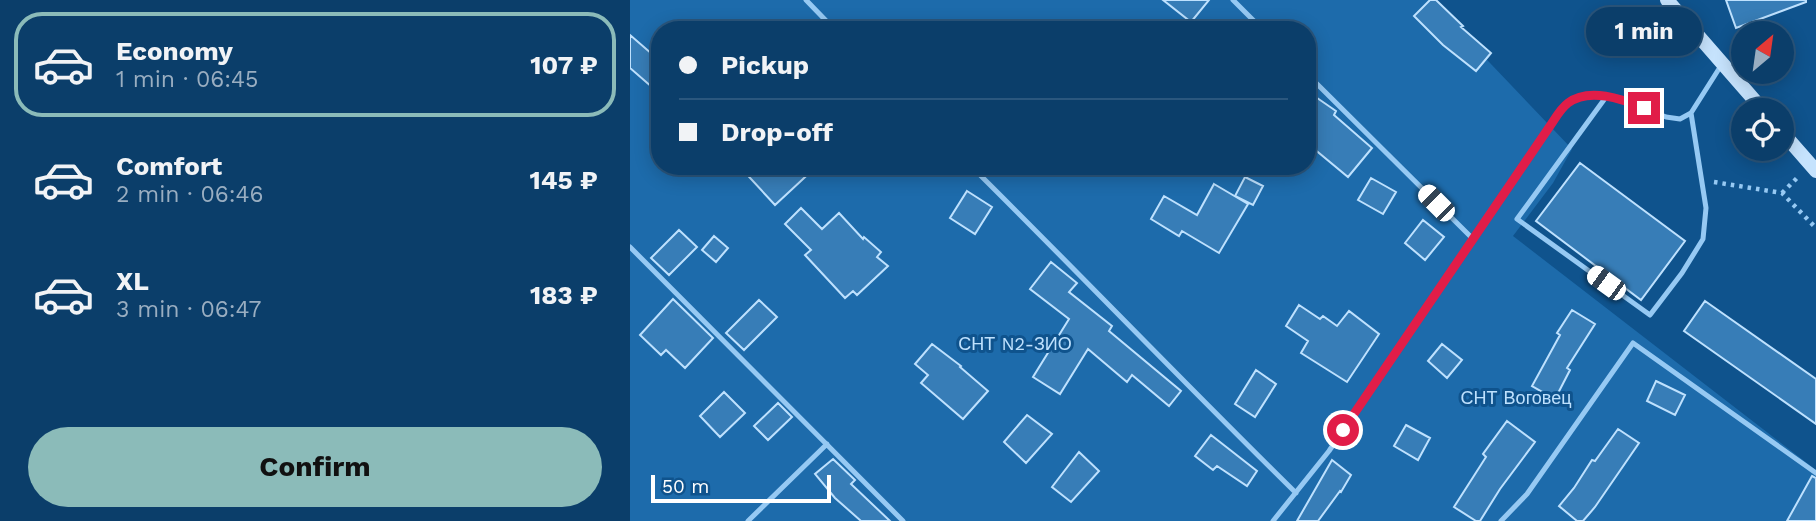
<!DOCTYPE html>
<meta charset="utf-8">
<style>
body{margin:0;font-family:"Work Sans",sans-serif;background:#144570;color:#f1f3f6;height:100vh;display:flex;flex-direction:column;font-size:26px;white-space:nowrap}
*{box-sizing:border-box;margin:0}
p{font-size:23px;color:#9aaec1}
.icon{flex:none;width:38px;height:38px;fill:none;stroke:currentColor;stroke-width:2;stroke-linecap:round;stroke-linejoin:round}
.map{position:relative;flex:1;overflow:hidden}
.drawer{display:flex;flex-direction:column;background:#0b3e6a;width:630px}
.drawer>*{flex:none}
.guide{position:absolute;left:21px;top:21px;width:665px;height:154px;border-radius:28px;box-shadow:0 4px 18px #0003,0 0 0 2px #2b577e;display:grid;align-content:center;height:154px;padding:0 28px;background:#0b3e6a}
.needle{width:46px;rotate:29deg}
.tools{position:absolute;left:1101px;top:21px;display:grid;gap:14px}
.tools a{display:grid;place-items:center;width:63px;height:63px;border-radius:50%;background:#0b3e6a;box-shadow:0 4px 18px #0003,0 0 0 2px #2b577e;font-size:35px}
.scale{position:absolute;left:21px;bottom:18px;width:180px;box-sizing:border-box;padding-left:7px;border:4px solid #fff;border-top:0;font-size:19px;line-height:24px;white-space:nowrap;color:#fff;-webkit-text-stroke:5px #0f538d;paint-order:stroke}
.end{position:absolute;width:32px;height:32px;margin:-16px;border:9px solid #e11d48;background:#fff;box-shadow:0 0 0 4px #fff}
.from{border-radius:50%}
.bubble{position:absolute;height:49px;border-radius:24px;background:#0b3e6a;box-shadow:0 4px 18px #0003,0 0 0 2px #2b577e;font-size:23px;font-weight:700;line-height:49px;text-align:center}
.car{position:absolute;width:21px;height:42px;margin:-21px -10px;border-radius:9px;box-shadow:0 0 5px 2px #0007;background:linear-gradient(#fff 24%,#345 0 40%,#fff 0 76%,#345 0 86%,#fff 0)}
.guide b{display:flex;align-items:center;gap:24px;height:66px;font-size:26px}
.guide b+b{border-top:2px solid #2b577e}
.guide i{width:18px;height:18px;background:#f1f3f6}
ul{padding:12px 0 0;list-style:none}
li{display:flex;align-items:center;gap:21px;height:105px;margin:0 14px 10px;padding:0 14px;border:4px solid transparent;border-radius:28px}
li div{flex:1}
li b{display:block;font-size:26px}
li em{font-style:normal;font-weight:700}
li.selected{border-color:#8bbbb9}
li>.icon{width:63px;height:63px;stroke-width:1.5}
.cta{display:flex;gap:14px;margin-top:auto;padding:14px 28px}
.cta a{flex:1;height:80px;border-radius:42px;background:#8bbbb9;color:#111;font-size:28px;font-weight:700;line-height:80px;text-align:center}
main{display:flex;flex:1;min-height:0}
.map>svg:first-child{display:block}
</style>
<main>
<section class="drawer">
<ul>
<li class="selected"><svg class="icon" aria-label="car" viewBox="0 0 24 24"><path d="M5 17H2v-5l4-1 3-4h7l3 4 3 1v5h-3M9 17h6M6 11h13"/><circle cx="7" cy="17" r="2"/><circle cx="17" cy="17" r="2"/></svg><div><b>Economy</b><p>1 min · 06:45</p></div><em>107 ₽</em></li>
<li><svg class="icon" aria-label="car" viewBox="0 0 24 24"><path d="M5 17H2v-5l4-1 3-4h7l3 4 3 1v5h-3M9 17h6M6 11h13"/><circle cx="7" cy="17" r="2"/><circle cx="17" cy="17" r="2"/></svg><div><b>Comfort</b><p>2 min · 06:46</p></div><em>145 ₽</em></li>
<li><svg class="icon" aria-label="car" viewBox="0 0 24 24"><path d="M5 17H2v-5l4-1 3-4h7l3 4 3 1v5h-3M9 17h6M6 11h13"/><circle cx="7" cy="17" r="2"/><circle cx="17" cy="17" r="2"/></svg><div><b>XL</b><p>3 min · 06:47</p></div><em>183 ₽</em></li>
</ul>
<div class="cta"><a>Confirm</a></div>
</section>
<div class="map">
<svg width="1186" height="521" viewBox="0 0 1186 521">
<rect width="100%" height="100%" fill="#0f538d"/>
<!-- green -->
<path fill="#1d6bab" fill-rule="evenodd" d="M0,0H800L942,149L923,183L883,236L1186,470V521H0ZM30,30H677V166H30Z"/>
<!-- building -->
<path fill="#377db7" stroke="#bee1fe" stroke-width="2" d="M533,0H579L561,22Z
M800,0H806L833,26L831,27L861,53L846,71L813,45L784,16Z
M1096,0H1176V2L1106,28Z
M0,35L30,61V94L0,68Z
M677,91L706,111L704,115L742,148L718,177L677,143Z
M950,163L1055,241L1011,300L906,221Z
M109,166H187L145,205Z
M615,177L633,186L623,205L605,196Z
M741,178L766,192L753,214L728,200Z
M584,184L618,204L589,253L552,231L549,236L521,219L534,196L567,215Z
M337,191L362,207L345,234L320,218Z
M171,208L192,229L209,213L233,239L234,237L251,252L247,257L258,266L227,295L223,291L215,298L175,255L181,250L155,224Z
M793,220L814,237L795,260L775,243Z
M49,230L67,247L39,275L21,258Z
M84,236L98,248L86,262L72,250Z
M421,262L447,283L439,292L482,326L479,331L551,391L539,406L502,375L497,382L458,349L430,394L403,377L439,319L400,289Z
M43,299L83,338L55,368L36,350L31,355L10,335Z
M129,300L147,317L114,350L96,333Z
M1075,301L1186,379V424L1054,331Z
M669,305L690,319L693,316L707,326L719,311L749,334L717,382L671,353L678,341L656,326Z
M942,310L965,324L937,368L940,370L925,399L902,386L930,335L927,333Z
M302,344L331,366L330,367L358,391L333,419L291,383L298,375L285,364Z
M812,344L832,360L817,378L798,361Z
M626,370L646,384L625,417L605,404Z
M1026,381L1055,395L1045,415L1017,401Z
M94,392L115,413L90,437L70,416Z
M148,403L162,417L138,440L124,426Z
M397,415L422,434L396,463L374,442Z
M877,421L905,442L870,489L850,521H846L824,507L856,457L853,454Z
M776,425L800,438L788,460L764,446Z
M988,429L1009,443L965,507L953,521H947L929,506L944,488L962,460L965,461Z
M581,435L627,471L617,486L587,466L583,470L565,456Z
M449,452L469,471L441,502L422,487Z
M203,459L225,480L221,484L260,521H231L205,498L185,474Z
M702,460L721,475L711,492L710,491L688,521H667Z
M1182,476L1186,478V521H1157Z"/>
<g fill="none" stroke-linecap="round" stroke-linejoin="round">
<!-- path -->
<path stroke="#96c9f3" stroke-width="4.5" stroke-dasharray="3.5 5" stroke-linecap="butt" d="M1084,182L1152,193L1186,228
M1152,193L1169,176"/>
<!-- lane -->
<path stroke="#96c9f3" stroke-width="5" d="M176,0L205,30
M603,0L633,30
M677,74L843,239
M976,97L887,219L1020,315L1052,273L1073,239L1076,208L1061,113
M341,166C450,274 556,385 666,493
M0,247L273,521
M118,521L197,444
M643,521L699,451L928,114L938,103L956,95L992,99L1036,117L1050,119L1061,113L1092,64
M871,521L897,494L1003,343L1186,473"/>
<!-- secondary -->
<path stroke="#c6e3fd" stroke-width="14" d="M1037,0L1133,110
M1152,132L1186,171"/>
</g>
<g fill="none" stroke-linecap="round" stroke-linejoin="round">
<!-- route -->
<path stroke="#e11d48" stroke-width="9" d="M713,430L920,126C925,119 930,109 938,103C959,87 992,99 1014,108"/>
</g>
<g text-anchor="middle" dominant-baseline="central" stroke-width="6" stroke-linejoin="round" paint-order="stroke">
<!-- park labels -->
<g font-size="18" fill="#bee1fe" stroke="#0f538d">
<text x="385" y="343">СНТ N2-ЗИО</text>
<text x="886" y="397">СНТ Воговец</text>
</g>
</g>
</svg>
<div class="tools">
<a><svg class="needle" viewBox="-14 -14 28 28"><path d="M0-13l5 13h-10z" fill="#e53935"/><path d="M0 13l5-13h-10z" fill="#9aaec1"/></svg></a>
<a><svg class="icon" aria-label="locate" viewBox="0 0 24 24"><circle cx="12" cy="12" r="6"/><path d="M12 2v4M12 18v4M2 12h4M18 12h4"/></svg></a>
</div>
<div class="scale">50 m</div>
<i class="end from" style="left:713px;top:430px"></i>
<i class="end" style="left:1014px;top:108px"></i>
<div class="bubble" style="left:956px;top:7px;width:116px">1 min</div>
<i class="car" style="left:806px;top:203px;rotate:315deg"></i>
<i class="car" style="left:976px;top:283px;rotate:306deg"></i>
<div class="guide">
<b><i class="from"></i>Pickup</b>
<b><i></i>Drop-off</b>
</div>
</div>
</main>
